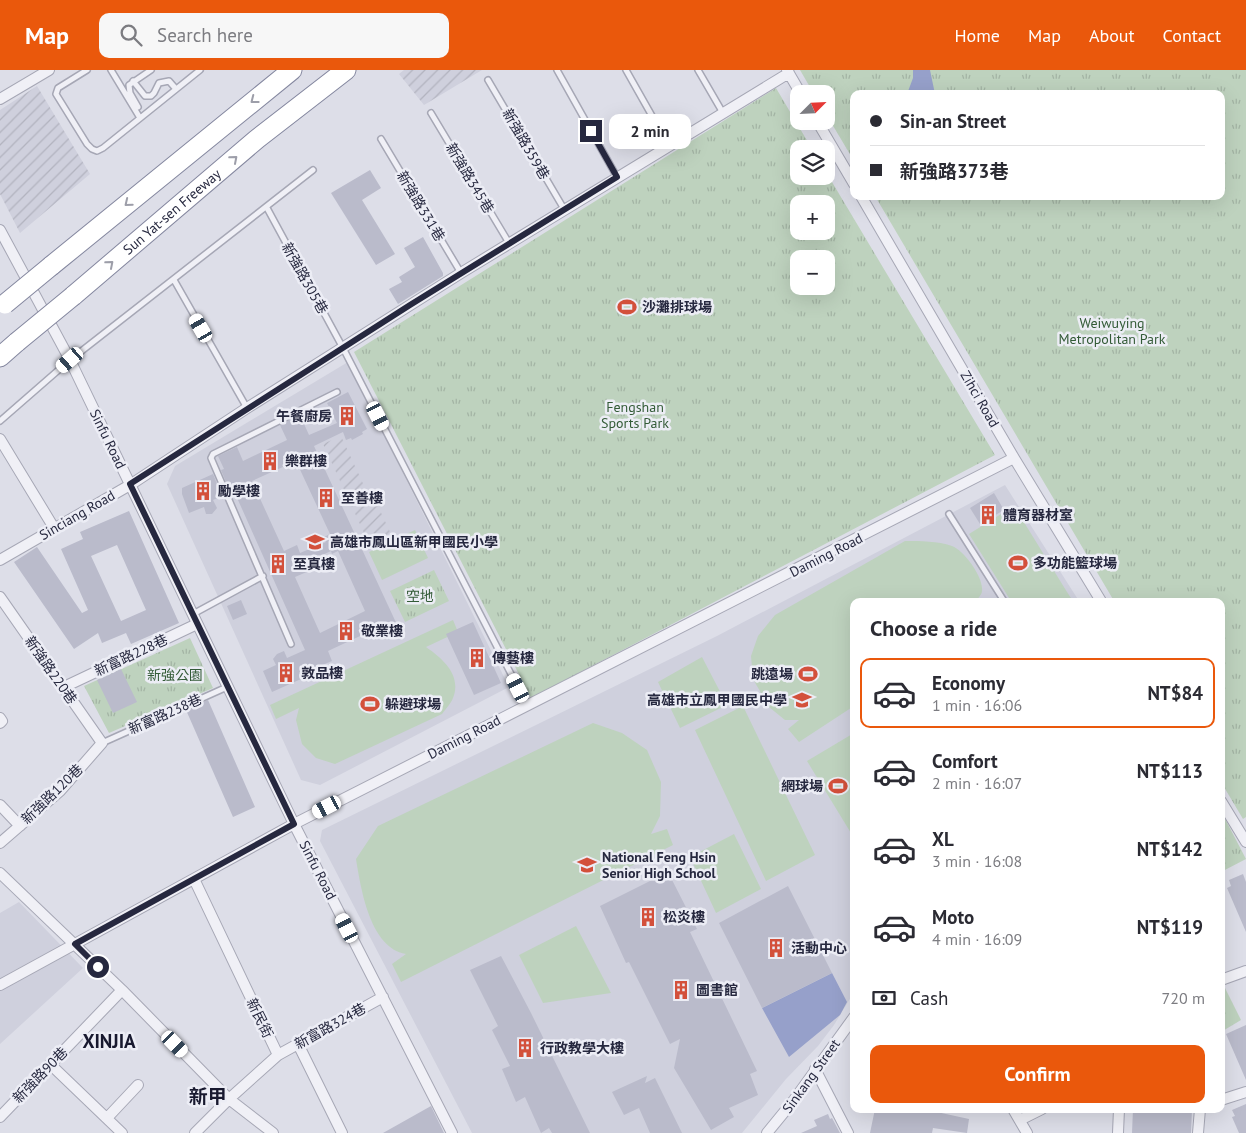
<!DOCTYPE html>
<meta charset="utf-8">
<style>
body{margin:0;font-family:"PT Sans","Noto Sans TC",sans-serif;background:#f7f7f7;color:#2b2b33;height:100vh;display:flex;flex-direction:column;font-size:19px;white-space:nowrap}
*{box-sizing:border-box;margin:0}
p{font-size:16px;color:#7c7c81}
.icon{flex:none;width:28px;height:28px;fill:none;stroke:currentColor;stroke-width:2;stroke-linecap:round;stroke-linejoin:round}
.map{position:relative;flex:1;overflow:hidden}
.drawer{position:absolute;left:850px;top:528px;width:375px;height:515px;display:flex;flex-direction:column;background:#fff;border-radius:10px;box-shadow:0 5px 20px #0002}
.drawer>*{flex:none}
.banner{position:absolute;left:850px;top:20px;width:375px;height:110px;border-radius:10px;box-shadow:0 5px 20px #0002;display:grid;align-content:center;height:110px;padding:0 20px;background:#fff}
.needle{width:32px;rotate:66deg}
.controls{position:absolute;left:790px;top:15px;display:grid;gap:10px}
.controls a{display:grid;place-items:center;width:45px;height:45px;border-radius:10px;background:#fff;box-shadow:0 5px 20px #0002;font-size:25px}
.end{position:absolute;width:22px;height:22px;margin:-11px;border:6px solid #26283f;background:#fff;box-shadow:0 0 0 2px #fff}
.from{border-radius:50%}
.bubble{position:absolute;height:35px;border-radius:10px;background:#fff;box-shadow:0 5px 20px #0002;font-size:16px;font-weight:600;line-height:35px;text-align:center}
.car{position:absolute;width:15px;height:30px;margin:-15px -8px;border-radius:6px;box-shadow:0 0 4px 1px #0007;background:linear-gradient(#fff 24%,#345 0 40%,#fff 0 76%,#345 0 86%,#fff 0)}
.banner b{display:flex;align-items:center;gap:18px;height:48px;font-size:19px}
.banner b+b{border-top:1px solid #e1e1e2}
.banner i{width:12px;height:12px;background:#2b2b33}
ul{padding:0;list-style:none}
li{display:flex;align-items:center;gap:15px;height:70px;margin:0 10px 8px;padding:0 10px;border:2px solid transparent;border-radius:10px}
li div{flex:1}
li b{display:block;font-size:19px}
li em{font-style:normal;font-weight:600}
li.active{border-color:#ea580c}
li>.icon{width:45px;height:45px;stroke-width:1.5}
h2{padding:0 20px;font-size:22px;line-height:60px}
.pay{display:flex;align-items:center;gap:12px;height:55px;padding:0 20px;font-size:19px}
.pay p{margin-inline-start:auto}
.cta{display:flex;gap:10px;margin-top:auto;padding:10px 20px}
.cta a{flex:1;height:58px;border-radius:10px;background:#ea580c;color:#fff;font-size:20px;font-weight:600;line-height:58px;text-align:center}
header{display:flex;align-items:center;gap:30px;box-sizing:border-box;height:70px;padding:0 25px;background:#ea580c;color:#fff}
header strong{font-size:24px}
nav{display:flex;gap:28px;margin-inline-start:auto;font-size:18px}
.search{width:350px;height:45px;background:#f7f7f7;display:flex;align-items:center;gap:12px;box-sizing:border-box;padding:0 18px;border-radius:10px;color:#7c7c81;font-size:19px}
.map>svg:first-child{display:block}
</style>
<header>
<strong>Map</strong>
<div class="search"><svg class="icon" aria-label="search" viewBox="0 0 24 24"><circle cx="10" cy="10" r="6"/><path d="M15 15l6 6"/></svg>Search here</div>
<nav><a>Home</a><a>Map</a><a>About</a><a>Contact</a></nav>
</header>
<div class="map">
<svg width="1246" height="1063" viewBox="0 0 1246 1063">
<defs>
<pattern id="industrial-furrows" width="10" height="10" patternUnits="userSpaceOnUse" patternTransform="scale(1.25)"><rect width="10" height="10" fill="#cfd0dd"/><path d="M-1 1l2-2M0 10L10 0M9 11l2-2" fill="none" stroke="#b2b3bf"/></pattern>
<pattern id="park-tufts" width="24" height="20" patternUnits="userSpaceOnUse" patternTransform="scale(1.25)"><rect width="24" height="20" fill="#bed2be"/><path d="M3 7l-1-3M5 7V3M7 7l1-3M15 17l-1-3M17 17v-4M19 17l1-3" fill="none" stroke="#a3b4a4"/></pattern>
</defs>
<rect width="100%" height="100%" fill="#dddee8"/>
<!-- built -->
<path fill="#cfd0dd" d="M348,292L509,617L320,715L301,710L167,414L175,396Z
M1005,415L1079,531H854V922L834,955L818,976L786,1009L742,1063H472L320,771L322,760L717,566Z
M19,832L83,898L0,974V843Z"/>
<!-- industrial -->
<path fill="url(#industrial-furrows)" d="M404,0H482L424,35L399,4Z
M37,16L90,104L20,163L0,124V40Z
M341,366L373,435L377,434L392,466L370,476L323,374Z"/>
<!-- green -->
<path fill="#bed2be" d="M1014,436L1067,522L1073,531H1011L969,464Z
M415,460L428,488L382,510L369,482Z
M905,471C921,471 937,471 952,476C964,480 984,508 982,521C982,524 978,528 977,531H854V636L799,672L788,659L799,650H785L769,637L753,609L751,586L758,566L775,545Z
M453,550L458,562L426,577C443,589 462,605 453,628C451,633 446,639 442,644L335,694L316,688L302,674L296,650L299,638L276,649L270,635Z
M702,587L727,635L680,658L658,612Z
M743,636L815,785L766,811L695,660Z
M593,653L622,663L647,680L661,712L660,746L651,764L667,759L673,775L401,912L392,894L406,884C370,878 361,819 356,789L378,756Z
M854,663V768L807,691Z
M734,764L761,819L716,843L690,787Z
M576,856L611,923L543,933L519,885Z"/>
<!-- park -->
<path fill="url(#park-tufts)" fill-rule="evenodd" d="M800,0H1246V747L1243,749L1221,712V531H1114L875,126H1221V24H854V91L826,44V24H814Z
M776,18L812,79H799V106H826V102L995,385L531,628L354,282ZM799,134H826V161H799ZM799,189H826V216H799Z
M434,500L449,531L405,552L390,521Z
M190,568L213,618L109,663L84,616Z
M1222,743L1246,789L1221,802Z
M1223,914L1241,950L1221,962Z"/>
<!-- water -->
<path fill="#96a0ca" d="M913,0H930L935,24H907L913,8Z
M832,903L847,932L840,945L789,987L762,938Z"/>
<!-- building -->
<path fill="#babbcb" fill-rule="evenodd" d="M370,100L381,118L362,130L395,184L376,195L331,123Z
M423,167L443,203V206L398,234L389,219L402,212L399,207L415,197L404,178Z
M348,322L367,359L362,362L363,364L352,370L351,368L346,370L343,362L314,376L399,559L378,569L373,560L328,581L332,591L308,601L310,605L272,622L263,601L276,595L273,589L277,584L284,581L287,588L305,580L234,421L230,422L221,400L224,399L218,386L237,377L243,391L287,370L280,355L300,345L309,365L337,353L327,333ZM296,391L330,464L324,467L326,472L300,483L297,475L284,481L252,411ZM331,481L332,484L338,481L365,541L320,563L295,507L309,501L305,493Z
M213,404L222,426L213,430L217,438L212,444H206L204,437L189,443L182,424V418Z
M994,423L1004,440L980,454L970,438Z
M129,441L179,553L131,574L126,563L102,573L98,563L74,579L14,492L37,477L82,543L88,540L61,479L83,469L80,462ZM117,475L146,540L121,551L91,486Z
M241,530L247,544L233,550L227,536Z
M473,552L501,613L474,625L446,564Z
M121,599L137,632L113,643L97,610Z
M208,630L255,737L233,747L186,640Z
M668,802L697,859L690,862L757,1001L750,1004L758,1025L729,1038L734,1047L711,1060L674,998L680,969L670,974L629,892L626,893L600,836Z
M1243,804L1246,812V862L1227,818L1231,816L1229,810Z
M788,816L832,903L762,938L719,853Z
M501,886L531,943L590,1063H552L549,1058L541,1063L525,1027L516,1032L502,999L510,996L492,960L498,956L470,900Z
M1246,955V1010L1226,964Z
M647,1006L645,1013L655,1008L682,1063H650L639,1038L624,1045L612,1022Z
M1246,1034V1063H1239L1232,1047L1235,1046L1232,1040Z
M431,1036L444,1063H383Z
M875,1039H923L969,1049L967,1063L933,1058L932,1063H870Z
M1133,1039H1192L1191,1063H1132Z
M828,1044L830,1049L832,1048L840,1063H801L817,1056L814,1050Z"/>
<g fill="none" stroke-linecap="round" stroke-linejoin="round">
<!-- service casing -->
<g stroke="#a6a7b5" stroke-width="8">
<path id="service" d="M87,0L58,18L56,24L87,74L92,79L97,81L103,78L200,0
M111,0L140,48
M557,0L617,107
M626,0L669,76
M698,0L723,43
M488,10L564,139
M133,11L145,26H151L154,23L159,13L169,11L176,19
M138,37L130,23L129,15L151,0
M431,43L509,173
M381,69L461,203
M267,138L343,278L527,635
M174,210L247,338
M0,351L70,290L313,100
M949,444L1004,531
M193,544L263,506
M291,574L211,388L213,384L337,322
M102,673L227,617"/>
</g>
<!-- minor casing -->
<g stroke="#a6a7b5" stroke-width="12">
<path id="minor" d="M787,0L801,24
M0,29L49,0
M817,51L854,114
M861,126L1014,388L1101,531
M0,160L70,290L294,754L452,1063
M0,369L54,458
M0,490L130,415L247,338L461,203L789,3
M0,527L102,673L60,721L0,773
M64,617L197,554
M0,648L2,651L0,653
M1221,731L1246,772
M0,735L20,756
M0,803L122,920L229,1029L273,1063
M194,809L278,985L229,1029L195,1063
M1221,910L1246,901
M0,915L294,754L1014,388
M298,974L342,1063
M278,985L383,927
M50,994L122,1063
M815,999L848,1063
M1221,1030L1246,1022
M1013,1039L1027,1063
M0,1047L122,920
M107,1048L138,1015
M1020,1050L1042,1039
M767,1063L794,1030L854,947
M1118,1063L1119,1039
M1198,1063L1200,1039"/>
</g>
<!-- motorway casing -->
<g stroke="#84879f" stroke-width="21">
<g id="motorway">
<path d="M51,196L292,0"/>
<path id="s1" d="M73,226L257,69L346,0"/>
<path d="M0,287L17,272"/>
</g>
</g>
<!-- service -->
<use href="#service" stroke="#f0f0f6" stroke-width="5"/>
<!-- minor -->
<use href="#minor" stroke="#f0f0f6" stroke-width="10"/>
<!-- motorway -->
<use href="#motorway" stroke="#fff" stroke-width="19"/>
<!-- motorway-bridge casing -->
<g stroke="#84879f" stroke-width="21" stroke-linecap="butt">
<path id="motorway-bridge" d="M5,234L51,196
M17,272L73,226"/>
</g>
<!-- motorway-bridge -->
<use href="#motorway-bridge" stroke="#fff" stroke-width="19"/>
</g>
<!-- one-way arrows -->
<defs><path id="oneway-chevron" d="M-2-3.5L2.5 0L-2 3.5" fill="none" stroke-width="1.6" stroke-linecap="round" stroke-linejoin="round" transform="scale(1.25)"/></defs>
<g stroke="#9d9ea9">
<use href="#oneway-chevron" transform="translate(254 30) rotate(142)"/>
<use href="#oneway-chevron" transform="translate(234 89) rotate(-41)"/>
<use href="#oneway-chevron" transform="translate(128 133) rotate(141)"/>
<use href="#oneway-chevron" transform="translate(110 194) rotate(-41)"/>
</g>
<g fill="none" stroke-linecap="round" stroke-linejoin="round">
<!-- route -->
<path stroke="#26283f" stroke-width="6" d="M98,897L75,874L294,754L130,414L410,235L617,107L591,61"/>
</g>
<!-- icons -->
<defs>
<g id="stadium-bare" transform="scale(1.5)"><path d="M0-5a6.5 5 0 1 0 0 10a6.5 5 0 1 0 0-10ZM-3.5-1.8h7v3.6h-7Z" fill="#d3503b" stroke="#ecedf5" stroke-width="2.5" paint-order="stroke"/></g>
<g id="building-bare" transform="scale(1.5)"><path d="M-4-6H4V6H1V3H-1V6H-4ZM-2.5-4.3h1.7v1.8h-1.7ZM.8-4.3h1.7v1.8H.8ZM-2.5-1h1.7V.8h-1.7ZM.8-1h1.7V.8H.8Z" fill="#d3503b" stroke="#ecedf5" stroke-width="2.5" paint-order="stroke"/></g>
<g id="school-bare" transform="scale(1.5)"><path d="M0-5L7-2L0 1L-7-2ZM-4 1L0 2.5L4 1V4Q0 6-4 4Z" fill="#d3503b" stroke="#ecedf5" stroke-width="2.5" paint-order="stroke"/></g>
</defs>
<g fill-rule="evenodd">
<use href="#stadium-bare" x="627" y="237"/>
<use href="#building-bare" x="347" y="346"/>
<use href="#building-bare" x="270" y="391"/>
<use href="#building-bare" x="203" y="421"/>
<use href="#building-bare" x="326" y="428"/>
<use href="#building-bare" x="988" y="445"/>
<use href="#school-bare" x="315" y="472"/>
<use href="#stadium-bare" x="1018" y="493"/>
<use href="#building-bare" x="278" y="494"/>
<use href="#building-bare" x="346" y="561"/>
<use href="#building-bare" x="477" y="588"/>
<use href="#building-bare" x="286" y="603"/>
<use href="#stadium-bare" x="808" y="604"/>
<use href="#school-bare" x="802" y="630"/>
<use href="#stadium-bare" x="370" y="634"/>
<use href="#stadium-bare" x="838" y="716"/>
<use href="#school-bare" x="587" y="795"/>
<use href="#building-bare" x="648" y="847"/>
<use href="#building-bare" x="776" y="878"/>
<use href="#building-bare" x="681" y="920"/>
<use href="#building-bare" x="525" y="978"/>
</g>
<g text-anchor="middle" dominant-baseline="central" stroke-width="5" stroke-linejoin="round" paint-order="stroke">
<!-- street labels -->
<g font-size="14" fill="#26283f" stroke="#ecedf5">
<text transform="translate(526 74) rotate(60)">新強路359巷</text>
<text transform="translate(470 108) rotate(59)">新強路345巷</text>
<text transform="translate(421 136) rotate(59)">新強路331巷</text>
<text stroke="none"><textPath href="#s1" startOffset="130">Sun Yat-sen Freeway</textPath></text>
<text transform="translate(305 208) rotate(61)">新強路305巷</text>
<text transform="translate(980 329) rotate(60)">Zihci Road</text>
<text transform="translate(108 369) rotate(64)">Sinfu Road</text>
<text transform="translate(77 445) rotate(-30)">Sinciang Road</text>
<text transform="translate(826 485) rotate(-27)">Daming Road</text>
<text transform="translate(131 585) rotate(-25)">新富路228巷</text>
<text transform="translate(51 600) rotate(55)">新強路220巷</text>
<text transform="translate(165 644) rotate(-24)">新富路238巷</text>
<text transform="translate(464 667) rotate(-27)">Daming Road</text>
<text transform="translate(52 724) rotate(-44)">新強路120巷</text>
<text transform="translate(318 800) rotate(63)">Sinfu Road</text>
<text transform="translate(260 948) rotate(64)">新民街</text>
<text transform="translate(330 956) rotate(-29)">新富路324巷</text>
<text transform="translate(40 1005) rotate(-46)">新強路90巷</text>
<text transform="translate(811 1006) rotate(-54)">Sinkang Street</text>
</g>
<!-- poi labels -->
<g font-size="14" font-weight="bold" fill="#26283f" stroke="#ecedf5" text-anchor="start">
<text x="642" y="237">沙灘排球場</text>
<text x="332" y="346" text-anchor="end">午餐廚房</text>
<text x="285" y="391">樂群樓</text>
<text x="218" y="421">勵學樓</text>
<text x="341" y="428">至善樓</text>
<text x="1003" y="445">體育器材室</text>
<text x="330" y="472">高雄市鳳山區新甲國民小學</text>
<text x="1033" y="493">多功能籃球場</text>
<text x="293" y="494">至真樓</text>
<text x="361" y="561">敬業樓</text>
<text x="492" y="588">傳藝樓</text>
<text x="301" y="603">敦品樓</text>
<text x="793" y="604" text-anchor="end">跳遠場</text>
<text x="787" y="630" text-anchor="end">高雄市立鳳甲國民中學</text>
<text x="385" y="634">躲避球場</text>
<text x="823" y="716" text-anchor="end">網球場</text>
<text x="602" y="787">National Feng Hsin<tspan x="602" dy="16">Senior High School</tspan></text>
<text x="663" y="847">松炎樓</text>
<text x="791" y="878">活動中心</text>
<text x="696" y="920">圖書館</text>
<text x="540" y="978">行政教學大樓</text>
</g>
<!-- park labels -->
<g font-size="14" fill="#335b37" stroke="#ecedf5">
<text x="1112" y="253">Weiwuying<tspan x="1112" dy="16">Metropolitan Park</tspan></text>
<text x="635" y="337">Fengshan<tspan x="635" dy="16">Sports Park</tspan></text>
<text x="420" y="526">空地</text>
<text x="175" y="605">新強公園</text>
</g>
<!-- district labels -->
<g font-size="19" font-weight="bold" fill="#18192f" stroke="#ecedf5">
<text x="109" y="971">XINJIA</text>
<text x="208" y="1026">新甲</text>
</g>
</g>
</svg>
<div class="controls">
<a><svg class="needle" viewBox="-14 -14 28 28"><path d="M0-13l5 13h-10z" fill="#e53935"/><path d="M0 13l5-13h-10z" fill="#7c7c81"/></svg></a>
<a><svg class="icon" aria-label="layers" viewBox="0 0 24 24"><path d="M12 4l9 5-9 5-9-5zM3 14l9 5 9-5"/></svg></a>
<a>+</a>
<a>−</a>
</div>
<i class="end from" style="left:98px;top:897px"></i>
<i class="end" style="left:591px;top:61px"></i>
<div class="bubble" style="left:609px;top:44px;width:82px">2 min</div>
<i class="car" style="left:201px;top:258px;rotate:330deg"></i>
<i class="car" style="left:70px;top:290px;rotate:229deg"></i>
<i class="car" style="left:378px;top:346px;rotate:153deg"></i>
<i class="car" style="left:518px;top:618px;rotate:333deg"></i>
<i class="car" style="left:327px;top:737px;rotate:243deg"></i>
<i class="car" style="left:347px;top:858px;rotate:333deg"></i>
<i class="car" style="left:175px;top:974px;rotate:136deg"></i>
<div class="banner">
<b><i class="from"></i>Sin-an Street</b>
<b><i></i>新強路373巷</b>
</div>
<section class="drawer">
<h2>Choose a ride</h2>
<ul>
<li class="active"><svg class="icon" aria-label="car" viewBox="0 0 24 24"><path d="M5 17H2v-5l4-1 3-4h7l3 4 3 1v5h-3M9 17h6M6 11h13"/><circle cx="7" cy="17" r="2"/><circle cx="17" cy="17" r="2"/></svg><div><b>Economy</b><p>1 min · 16:06</p></div><em>NT$84</em></li>
<li><svg class="icon" aria-label="car" viewBox="0 0 24 24"><path d="M5 17H2v-5l4-1 3-4h7l3 4 3 1v5h-3M9 17h6M6 11h13"/><circle cx="7" cy="17" r="2"/><circle cx="17" cy="17" r="2"/></svg><div><b>Comfort</b><p>2 min · 16:07</p></div><em>NT$113</em></li>
<li><svg class="icon" aria-label="car" viewBox="0 0 24 24"><path d="M5 17H2v-5l4-1 3-4h7l3 4 3 1v5h-3M9 17h6M6 11h13"/><circle cx="7" cy="17" r="2"/><circle cx="17" cy="17" r="2"/></svg><div><b>XL</b><p>3 min · 16:08</p></div><em>NT$142</em></li>
<li><svg class="icon" aria-label="car" viewBox="0 0 24 24"><path d="M5 17H2v-5l4-1 3-4h7l3 4 3 1v5h-3M9 17h6M6 11h13"/><circle cx="7" cy="17" r="2"/><circle cx="17" cy="17" r="2"/></svg><div><b>Moto</b><p>4 min · 16:09</p></div><em>NT$119</em></li>
</ul>
<div class="pay"><svg class="icon" aria-label="cash" viewBox="0 0 24 24"><path d="M3 7h18v10H3z"/><circle cx="12" cy="12" r="2"/></svg>Cash<p>720 m</p></div>
<div class="cta"><a>Confirm</a></div>
</section>
</div>
